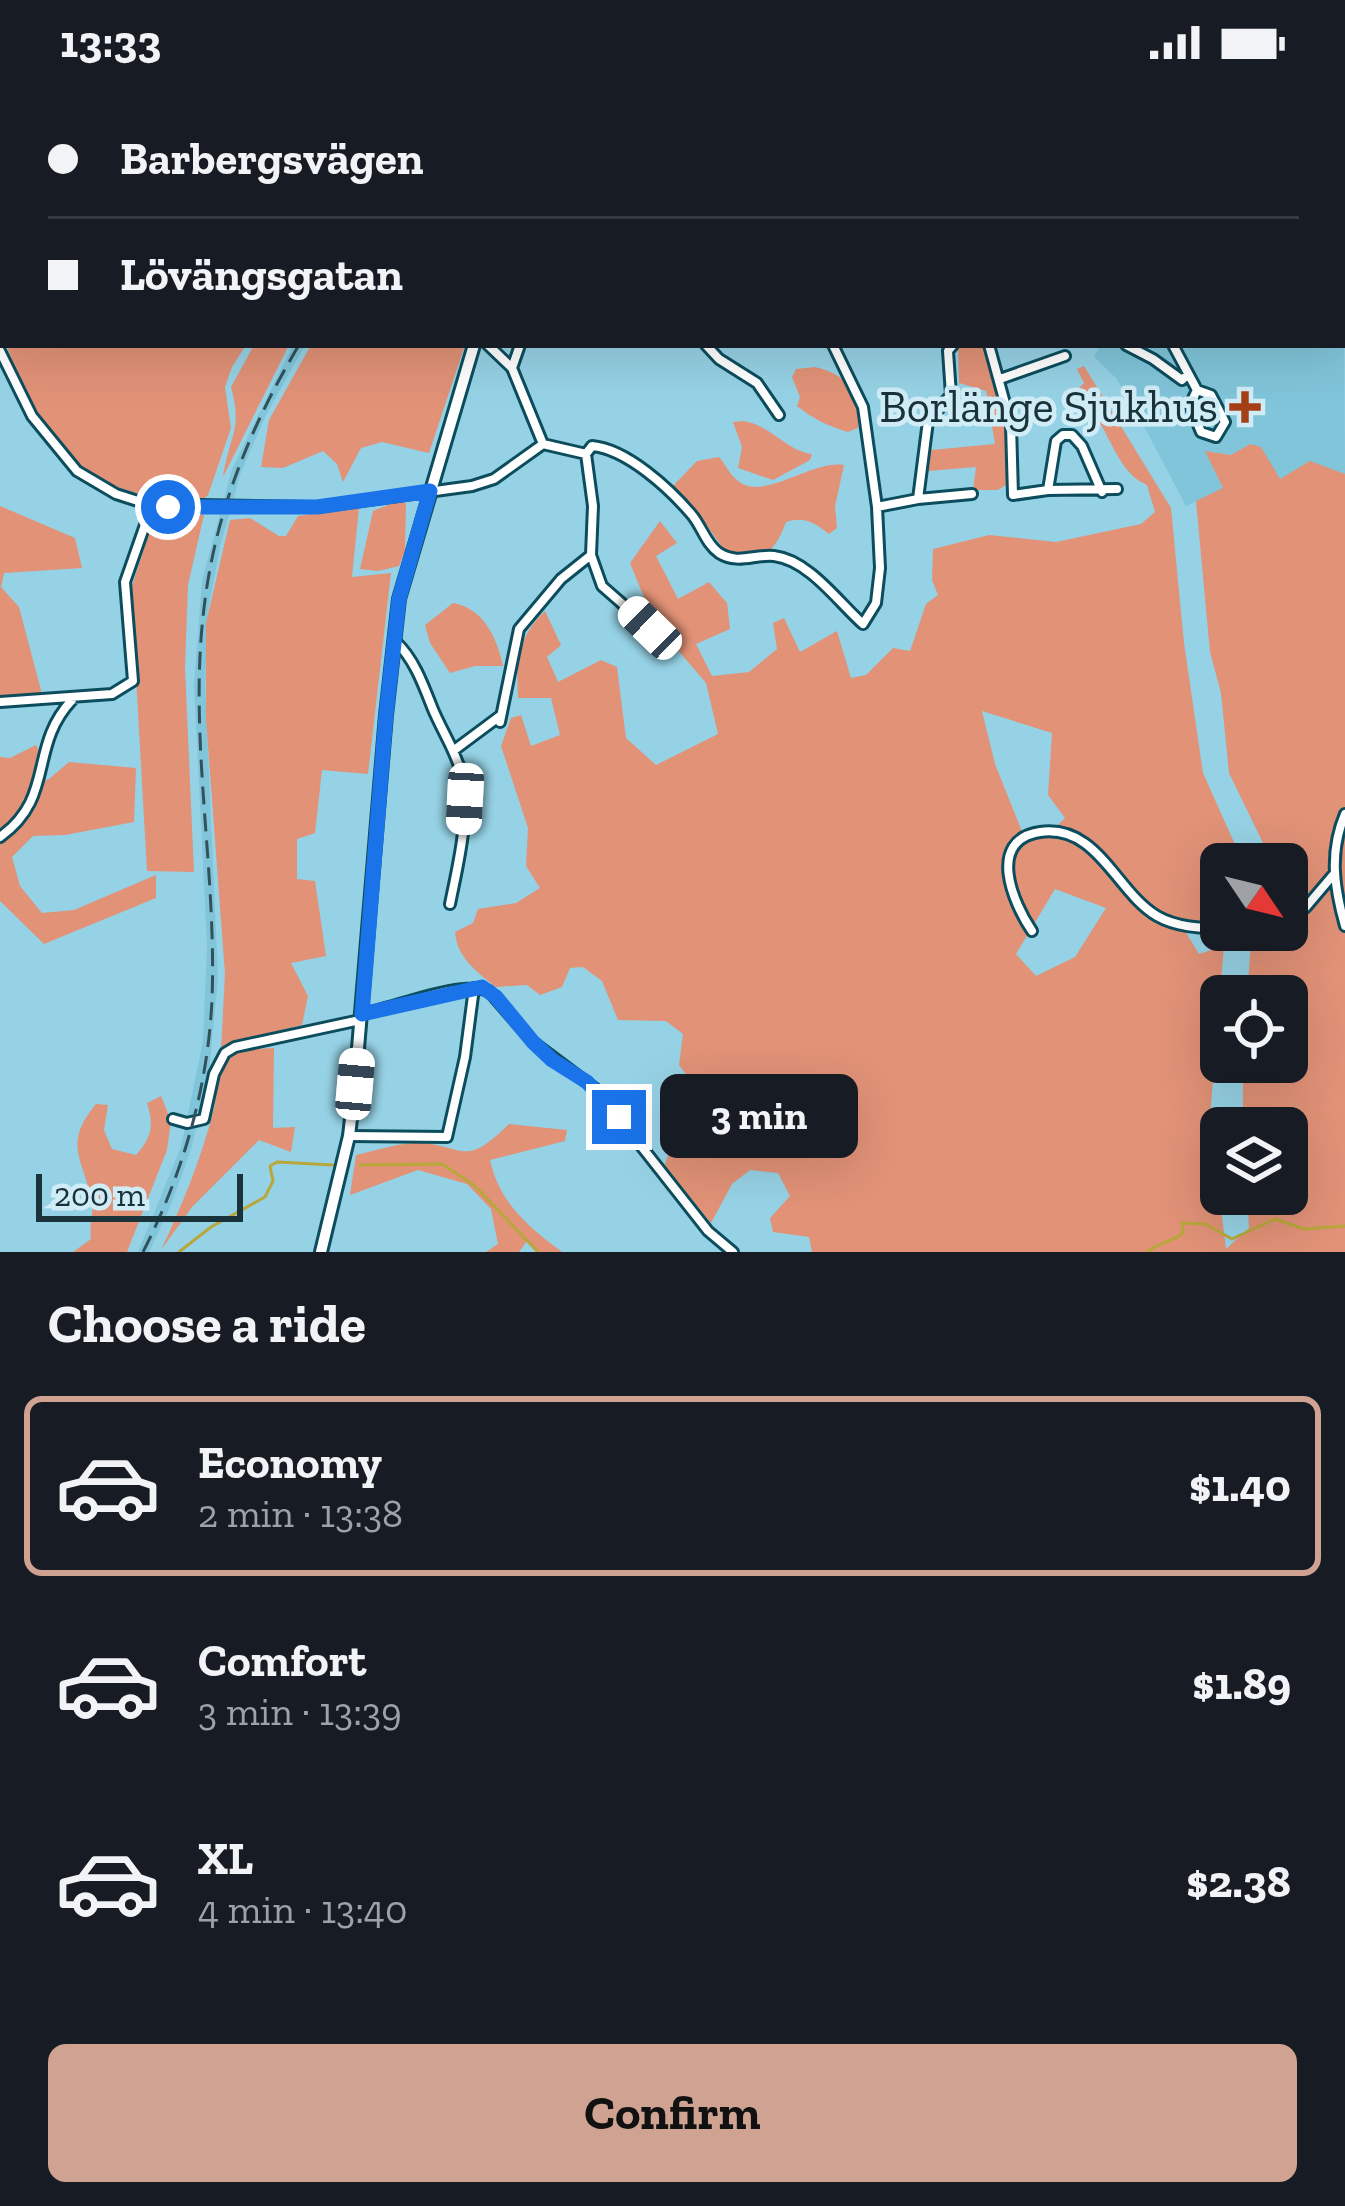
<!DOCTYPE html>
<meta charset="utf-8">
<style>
body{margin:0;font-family:"Zilla Slab",serif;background:#20242c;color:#f1f3f6;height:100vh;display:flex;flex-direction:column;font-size:45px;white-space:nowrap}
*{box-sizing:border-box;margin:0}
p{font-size:39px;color:#9ea1a6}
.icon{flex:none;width:66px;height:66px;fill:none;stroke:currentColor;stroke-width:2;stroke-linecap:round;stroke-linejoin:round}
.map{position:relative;height:1168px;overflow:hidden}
.drawer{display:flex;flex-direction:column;background:#171b24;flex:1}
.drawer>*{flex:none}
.banner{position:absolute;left:0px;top:0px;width:1347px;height:264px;box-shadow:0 12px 48px #0002;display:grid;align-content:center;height:264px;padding:0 48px;background:#171b24}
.needle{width:78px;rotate:125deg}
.tools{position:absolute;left:1200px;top:759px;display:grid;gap:24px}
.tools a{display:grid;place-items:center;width:108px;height:108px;border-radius:18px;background:#171b24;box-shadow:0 12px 48px #0002;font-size:60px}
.scale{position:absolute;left:36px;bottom:30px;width:207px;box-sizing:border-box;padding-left:12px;border:6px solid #1a323a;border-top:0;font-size:33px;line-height:42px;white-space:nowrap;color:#1a323a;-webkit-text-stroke:9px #d0edf7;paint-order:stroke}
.end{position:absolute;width:54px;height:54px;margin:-27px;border:15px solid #1a73e8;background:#fff;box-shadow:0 0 0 6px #fff}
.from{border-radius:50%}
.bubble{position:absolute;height:84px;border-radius:18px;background:#171b24;box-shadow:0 12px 48px #0002;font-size:39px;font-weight:700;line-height:84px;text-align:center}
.car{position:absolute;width:36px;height:72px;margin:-36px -18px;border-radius:15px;box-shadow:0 0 9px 3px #0007;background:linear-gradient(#fff 24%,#345 0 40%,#fff 0 76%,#345 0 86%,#fff 0)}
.banner b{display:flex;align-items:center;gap:42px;height:114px;font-size:45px}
.banner b+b{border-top:3px solid #363941}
.banner i{width:30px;height:30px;background:#f1f3f6}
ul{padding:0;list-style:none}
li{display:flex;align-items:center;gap:36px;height:180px;margin:0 24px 18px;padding:0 24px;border:6px solid transparent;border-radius:18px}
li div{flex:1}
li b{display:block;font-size:45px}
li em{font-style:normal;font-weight:700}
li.current{border-color:#cfa291}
li>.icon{width:108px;height:108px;stroke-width:1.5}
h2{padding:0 48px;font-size:54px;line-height:144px}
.primary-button{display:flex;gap:24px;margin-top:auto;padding:24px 48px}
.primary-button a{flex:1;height:138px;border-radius:18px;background:#cfa291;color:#111;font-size:48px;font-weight:700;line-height:138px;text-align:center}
.status{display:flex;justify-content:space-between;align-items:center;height:84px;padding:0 60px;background:#171b24;direction:ltr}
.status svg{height:33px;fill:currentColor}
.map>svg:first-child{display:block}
</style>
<div class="status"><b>13:33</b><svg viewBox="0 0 49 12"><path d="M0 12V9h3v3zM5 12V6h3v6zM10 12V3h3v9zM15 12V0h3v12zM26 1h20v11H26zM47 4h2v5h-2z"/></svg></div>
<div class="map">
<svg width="1345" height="1168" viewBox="0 0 1345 1168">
<rect width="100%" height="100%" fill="#96d2e5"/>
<!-- built -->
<path fill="#81c5da" d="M1344,226L1345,390L1280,396L1250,360L1231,371L1206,367L1223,405L1186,422L1138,331L1151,315L1127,313L1117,295L1094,273L1101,261H1344Z
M293,261H305L266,331L241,388L220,463L208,528L205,601L218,893L209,989L191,1066L170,1123L149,1168H138L181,1063L203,957L207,862L194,601L202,497L232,385Z"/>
<!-- green -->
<path fill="#e19277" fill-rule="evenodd" d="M0,0H417L3,3V254Z
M6,261H246L232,283L225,303L231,344L208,411L197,420C80,408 48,367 6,261Z
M254,261H289L223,393C229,352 243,346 231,303Z
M311,261H465L429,369L382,358L361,364L343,398L337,380L323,367L283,384L261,383L269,336Z
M958,261H986L1009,342V399L998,406H973L976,383L928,387L931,366L995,360L986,307L959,299Z
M1084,282L1171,424L1184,559L1203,689L1237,765L1238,780H1221V838L1180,839L1199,870L1224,862L1210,1033L1226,1165L1249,1144L1247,1110H1287V1044H1243V978H1287V912H1247L1251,857L1258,846H1287V792L1296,789L1292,776L1264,761L1229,689L1221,609L1210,568L1196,417L1223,404L1205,367L1231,371L1250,360L1261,363L1280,395L1310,377L1345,390V723L1335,746L1345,751V812L1336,814L1340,840H1345V1168H812L809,1153L773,1148L770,1134L790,1112L778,1089L750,1086L732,1100L711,1139L664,1083L693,1000L679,981L683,950L666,937L618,936L602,897L583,883L570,884L562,903L540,911L527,901L496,903C477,888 457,874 455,848L473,839L478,825L516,819L540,804L526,782L528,744L501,662L511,634L521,631L531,662L560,651L551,614H518C516,578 518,552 545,527L561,561L547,573L558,598L601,576L617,583L626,654L656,681L718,650L706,599L676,564L672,546L652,533L630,479L660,437L677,459L656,472L678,515L709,498L727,519L730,545L696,560L712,592L749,588L777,565L773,539L784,534L800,568L837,547L851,594L866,591L893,564L910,567L926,520L938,511L932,496L933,465L989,451L1056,458L1141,440L1155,428L1147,401C1114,388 1108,336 1080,313L1062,321L1084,299L1077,285ZM982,627L1052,649L1048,711L1065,734L1055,744L1023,750L995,680ZM1055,805L1106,824L1075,873L1036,892L1016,870Z
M815,283C849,291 859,309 858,344L848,348C828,342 813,335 797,322L800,313L792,293L796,285Z
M743,337C771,341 785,366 812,370L810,376L773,396L738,384L742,363L733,338Z
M719,373C726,381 730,391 738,397C763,418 811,376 844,381L835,422L837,444L829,450C815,439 804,432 786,438C773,472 762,479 725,467L702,435L671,404L697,377Z
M396,418L406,419L405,467L399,482L378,487L360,485L373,427Z
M0,422L75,454L82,484L4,489L1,503L19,523L42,610L0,618Z
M359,423L352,493L391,489L368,690L322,686L315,749L297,755V795L315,797L326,872L291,879L308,912L302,941L235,958L221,966L225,890L206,635V539L230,436L250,434L279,452H286L298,432Z
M155,430L204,431L188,501L185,584L194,788L147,787L131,505Z
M453,519C483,524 497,553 503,582H475L450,589L430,559L425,541Z
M36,661L39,667L32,701L49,695L69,678L136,684L134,738L65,751L33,752L12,773L20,802L42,829L74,826L156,791V814L44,860L0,817V673L10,674Z
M274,964L273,1044L295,1043L291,1068L259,1056L192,1123L161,1166C182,1122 202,1072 214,1025C218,1008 213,985 228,973C241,964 259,965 274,964Z
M161,1012L171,1037L167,1066L127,1168H73L91,1155C89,1141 94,1130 92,1117C82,1072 63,1060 96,1020L108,1021L104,1046L112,1065L136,1071C152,1053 154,1042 147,1019Z
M509,1040L567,1046L565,1057L490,1076C499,1118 528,1143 562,1168H538L527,1157L519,1168H486L498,1160L491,1125L467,1100L418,1086L350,1111L356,1071C374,1067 395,1060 413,1059C464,1058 461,1088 509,1040Z"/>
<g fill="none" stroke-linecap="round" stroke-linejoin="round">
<!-- stream -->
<path stroke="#b8a73b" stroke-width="3" d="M360,1081L442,1080L474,1101L538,1168
M179,1168L211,1143L265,1113L273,1097L270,1082L277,1078L333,1081
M1148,1168C1155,1159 1171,1159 1183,1149L1182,1139L1205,1140L1232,1155L1275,1135L1304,1145L1345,1142"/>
<!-- street casing -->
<g stroke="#0c4d5d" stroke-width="14">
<path id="street" d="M675,0L678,3
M917,0L918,1
M876,3V0
M988,3L989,0
M1151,3L1153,0
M1344,211L1345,213
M488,261L512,284L543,360
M706,261L719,275L757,299L779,331
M989,261L1011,341L1013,411L1048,406L1117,405
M1126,261L1153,275L1182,296L1188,290
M1173,261L1197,306
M0,267L32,332L77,387L116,410L147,420L317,423L472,402L494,395L543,360L586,370L592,362C627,365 670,405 692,431C702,443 706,460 719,469C738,481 754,470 774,472C809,476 839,519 863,540L876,519L880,484L877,423L863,323L833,261
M512,284L520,261
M1000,295L1065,272
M1197,306L1211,311L1225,338L1216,353L1201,348L1190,321Z
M1048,406L1056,357L1063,351H1072L1082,362L1102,408
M918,415L972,410
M877,423L918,415L928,337L951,311L948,267L953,261
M591,471L602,502L650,544
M396,558C414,575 423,600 432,623C440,643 452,661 459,682C472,728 459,775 450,820
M0,618L112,610L133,597L125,498L152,421
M500,638L519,545L561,495L591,471L593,422L586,370
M453,667L500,632
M1345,730C1329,768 1334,803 1345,842
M0,753C56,713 28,663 72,616
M1287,838L1306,823L1334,790
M1032,847C1013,819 986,756 1040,748C1098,740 1116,808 1157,832C1176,843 1200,844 1221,845
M362,930C395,924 460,896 489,907L533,958L597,1006L708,1147L733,1168
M173,1035L187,1039L204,1035L214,990L225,969L235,963L360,936
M349,1052L447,1053L465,973L474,904"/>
</g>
<!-- secondary casing -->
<g stroke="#0c4d5d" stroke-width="16">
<path id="secondary" d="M1047,0L1051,3
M604,3L607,0
M321,1168L349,1052L355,1000L386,631L399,515L474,261"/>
</g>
<!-- street -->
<use href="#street" stroke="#fff" stroke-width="8"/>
<!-- secondary -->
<use href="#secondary" stroke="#fff" stroke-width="10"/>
<!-- rail -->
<path stroke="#32515b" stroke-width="3" stroke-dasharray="18 9" stroke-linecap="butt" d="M487,3L490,0
M143,1168C183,1089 208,1004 212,915C217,785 188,654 204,524C215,429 250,343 299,261"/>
</g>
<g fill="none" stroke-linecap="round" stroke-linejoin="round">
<!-- route -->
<path stroke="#1a73e8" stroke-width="15" d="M168,423H317L430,407L399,515L386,631L362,930L482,903L496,913L533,958L552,976L587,998L619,1033"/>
</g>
<!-- markers -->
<path fill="#a54016" stroke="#d0edf7" stroke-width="4.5" d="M1239 305h12v12h12v12h-12v12h-12v-12h-12v-12h12z"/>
<g text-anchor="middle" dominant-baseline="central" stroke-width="9" stroke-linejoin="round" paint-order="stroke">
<!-- poi labels -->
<g font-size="45" fill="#1a323a" stroke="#d0edf7" text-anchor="end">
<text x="1218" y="323">Borlänge Sjukhus</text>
</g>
</g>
</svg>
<div class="tools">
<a><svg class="needle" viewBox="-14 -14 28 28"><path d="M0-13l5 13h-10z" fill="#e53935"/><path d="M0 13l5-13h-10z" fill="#9ea1a6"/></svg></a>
<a><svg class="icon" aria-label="locate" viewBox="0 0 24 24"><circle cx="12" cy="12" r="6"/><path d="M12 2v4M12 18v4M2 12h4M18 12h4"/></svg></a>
<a><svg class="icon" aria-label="layers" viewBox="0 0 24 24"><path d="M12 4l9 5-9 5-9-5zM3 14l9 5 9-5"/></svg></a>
</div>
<div class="scale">200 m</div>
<i class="end from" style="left:168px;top:423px"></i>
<i class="end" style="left:619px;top:1033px"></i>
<div class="bubble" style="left:660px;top:990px;width:198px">3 min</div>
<i class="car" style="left:650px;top:544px;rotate:314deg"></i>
<i class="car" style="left:465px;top:715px;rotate:183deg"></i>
<i class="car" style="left:355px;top:1000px;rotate:5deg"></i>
<div class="banner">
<b><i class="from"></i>Barbergsvägen</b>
<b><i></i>Lövängsgatan</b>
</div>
</div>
<section class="drawer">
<h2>Choose a ride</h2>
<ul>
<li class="current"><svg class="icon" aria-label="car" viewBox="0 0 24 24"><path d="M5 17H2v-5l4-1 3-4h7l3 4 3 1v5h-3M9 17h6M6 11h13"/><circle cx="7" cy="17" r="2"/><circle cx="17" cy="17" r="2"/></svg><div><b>Economy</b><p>2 min · 13:38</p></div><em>$1.40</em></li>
<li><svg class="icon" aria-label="car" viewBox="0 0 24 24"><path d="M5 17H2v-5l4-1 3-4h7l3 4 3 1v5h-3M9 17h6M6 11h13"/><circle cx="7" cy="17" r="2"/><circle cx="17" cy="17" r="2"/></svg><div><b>Comfort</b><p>3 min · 13:39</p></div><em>$1.89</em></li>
<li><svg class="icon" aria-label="car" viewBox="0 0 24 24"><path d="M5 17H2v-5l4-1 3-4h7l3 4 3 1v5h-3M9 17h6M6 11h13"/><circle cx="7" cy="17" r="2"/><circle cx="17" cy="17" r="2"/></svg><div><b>XL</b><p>4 min · 13:40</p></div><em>$2.38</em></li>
</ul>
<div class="primary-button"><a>Confirm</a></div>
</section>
